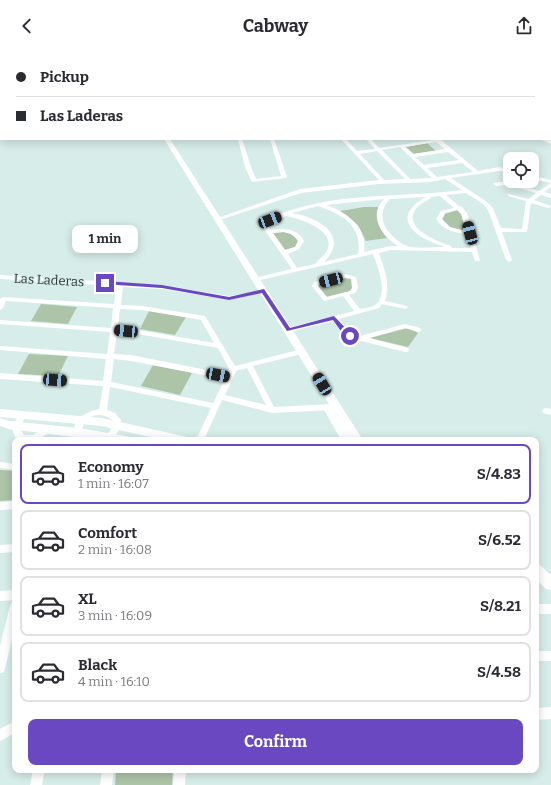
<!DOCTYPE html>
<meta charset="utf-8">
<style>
body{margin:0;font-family:Bitter,serif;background:#f2f2f3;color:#2b2b33;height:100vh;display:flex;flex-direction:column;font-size:15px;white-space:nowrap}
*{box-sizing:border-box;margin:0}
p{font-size:13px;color:#7c7c81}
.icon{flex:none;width:22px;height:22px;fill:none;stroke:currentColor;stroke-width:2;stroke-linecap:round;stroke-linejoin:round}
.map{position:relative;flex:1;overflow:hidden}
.side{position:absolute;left:12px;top:385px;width:527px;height:336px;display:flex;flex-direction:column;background:#fff;border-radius:8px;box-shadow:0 2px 10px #0003}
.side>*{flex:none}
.banner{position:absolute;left:0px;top:0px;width:551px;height:88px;box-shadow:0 2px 10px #0003;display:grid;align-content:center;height:88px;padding:0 16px;background:#fff}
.buttons{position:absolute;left:503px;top:100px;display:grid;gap:8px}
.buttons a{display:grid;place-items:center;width:36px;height:36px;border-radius:8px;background:#fff;box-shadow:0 2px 10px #0003;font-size:20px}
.end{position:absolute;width:18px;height:18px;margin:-9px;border:5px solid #6948c1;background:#fff;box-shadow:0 0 0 2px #fff}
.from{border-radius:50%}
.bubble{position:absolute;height:28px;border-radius:8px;background:#fff;box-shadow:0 2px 10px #0003;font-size:13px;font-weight:700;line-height:28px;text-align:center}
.car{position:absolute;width:12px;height:24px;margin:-12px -6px;border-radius:5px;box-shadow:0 0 3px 1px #0007;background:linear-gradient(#222 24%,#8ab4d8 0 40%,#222 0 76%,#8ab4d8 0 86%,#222 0)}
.banner b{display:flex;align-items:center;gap:14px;height:38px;font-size:15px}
.banner b+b{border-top:1px solid #e1e1e2}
.banner i{width:10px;height:10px;background:#2b2b33}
ul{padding:7px 0 0;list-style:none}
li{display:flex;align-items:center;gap:12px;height:60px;margin:0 8px 6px;padding:0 8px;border:2px solid #e1e1e2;border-radius:8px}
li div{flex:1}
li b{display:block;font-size:15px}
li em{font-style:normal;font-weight:700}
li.current{border-color:#6948c1}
li>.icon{width:36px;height:36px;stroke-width:1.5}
.cta{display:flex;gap:8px;margin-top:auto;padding:8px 16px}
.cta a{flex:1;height:46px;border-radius:8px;background:#6948c1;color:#fff;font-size:16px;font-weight:700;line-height:46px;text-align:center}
header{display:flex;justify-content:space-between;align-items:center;height:52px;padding:0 16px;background:#fff;font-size:18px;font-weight:700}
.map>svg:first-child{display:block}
</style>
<header><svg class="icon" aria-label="back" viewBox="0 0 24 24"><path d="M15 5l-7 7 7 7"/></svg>Cabway<svg class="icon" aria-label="share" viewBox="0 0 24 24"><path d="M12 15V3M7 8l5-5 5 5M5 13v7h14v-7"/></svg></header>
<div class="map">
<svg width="551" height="733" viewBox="0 0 551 733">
<rect width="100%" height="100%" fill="#d7ede9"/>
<!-- green -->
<path fill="#adc4a9" d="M427,91L436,99L414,102L406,95Z
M364,155H378C374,167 380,177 387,186L366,189L358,173L340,159Z
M458,158L462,163L466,179C456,178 449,176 442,168L445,162Z
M284,180L294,183L298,189L295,195L285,198L273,181Z
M348,225L353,227V234L351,239L326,245L316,233Z
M41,252L77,255L68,272L31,269Z
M149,259L186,265L175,283L140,277Z
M408,276L418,281L408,295L370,286Z
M29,302L68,304L58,324L18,322Z
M153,313L192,321L180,343L141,334Z
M0,418L15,419V448L0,449Z
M149,718H173L172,733H115L116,720Z"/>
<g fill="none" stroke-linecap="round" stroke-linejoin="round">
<!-- street -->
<path fill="#fff" fill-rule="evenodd" d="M319,0H325L318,1Z
M337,0H342L343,1H338Z
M359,0H363V1H359Z
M417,0H434L436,1H415Z
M499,0H518L520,1H497Z
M547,0H551V1H546Z
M0,6H1V8H0Z
M0,33H1V35H0Z
M550,55H551V57H550Z
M550,68H551V70H550Z
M0,71H1V73H0Z
M238,87H242L251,115L256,127L281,124L270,87H274L287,125L286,126L252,130L245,115Z
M341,87H346L357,99L375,97L366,87H371L379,96L440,87L478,119L499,115L510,117V121L499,119L451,126L487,150L493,156L501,176L522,177L526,149L508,144V142L529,147L536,141L507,133L496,134L493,132L494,131L507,129L539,139L551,131L532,127V123L551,128V135L544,140L551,142V146L541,143L534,148L551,154L548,156L531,151L527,180H502L512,208L511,209L509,210L506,208L488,158L483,152L466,141L446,143L459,154L462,155L467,161L480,208L479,209H475L472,200L391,198L379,201C384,217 391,232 385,249L407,254L408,255L405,257L382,252L379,256L339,267L349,281L360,284L405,272L420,276L421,278L420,280H418L405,276L369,286L408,296L409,298L408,300H405L345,285L333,269L289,280H287L286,278L287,276L354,259L343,244L325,249L323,248L312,234L314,230L345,222L356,225L358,236L355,241L349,243L360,257C364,256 371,256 375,253C389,243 378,215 373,202L256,229L254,228V226L292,217L266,180L263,175L264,170C273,163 287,159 298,156C351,141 407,145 462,138L445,127L431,130L379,132L301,141L220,168L215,167L300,137L379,128ZM436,90L445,97L413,102L405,95ZM400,95L432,126L410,127L382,98ZM377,99L405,127L384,128L360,102ZM448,100L459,108L424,113L415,105ZM462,111L473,120L437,125L427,116ZM440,144L454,156L441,159L436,167C443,178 454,181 467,182L471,196H452L451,194C439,190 405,177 414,160C417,153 425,150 431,146V145ZM425,145C388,168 417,186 445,195C435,195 414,197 407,194C403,193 399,190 396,187C382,176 377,161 390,147ZM384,147C368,164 382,184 398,194H391L364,200C368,176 347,160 326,153ZM318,154C342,162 363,174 358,202L324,210C351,183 317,165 292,161ZM457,158L461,162L466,179L450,175L442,167L445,161ZM286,164C303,167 345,182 322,205C320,206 317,210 316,211C312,214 302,214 297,216L288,202L299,197L304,189C297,176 284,176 271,178L269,175L270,171ZM283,180C290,181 294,183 298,189L295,195L285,198L273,181ZM345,226L351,227L352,236L350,239L327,245L318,234L319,232Z
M539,87H545L551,89V92Z
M0,223L162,233L229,244L266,238V240L229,248L162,237L123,235L121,253L142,254L205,264L235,314L302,297H305L306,299L305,301L253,314L274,355L333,352L337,355L333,358L272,361L222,348L204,388H196L211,356L110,335L107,358L115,361L121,368L120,377L113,386H107L106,384L112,376L113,369C105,361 90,360 84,372C82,375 82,379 81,382H75C70,368 88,359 99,357L103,334L0,327V321L103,329L106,307L0,298V294L107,302L110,280L0,272V268L111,276L113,256L6,249L3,256L0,258V247L3,245L114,252L116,234L0,227ZM120,257L142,258L201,268L214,291L138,278L118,276ZM117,281L138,282L218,296L229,317L227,322L131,303L114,302ZM114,307L131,309L225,327L213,351L111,330ZM247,316L266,353L225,343L236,319Z
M546,356L551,357V363L543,361L542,359L543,357Z
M22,360L26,363L20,377L24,383H33L48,374L51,375L52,377L51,379L38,388H18L15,385L12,377L19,361Z
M0,410L15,412V418L0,416Z
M15,449V457L0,458V450Z
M15,492V500L0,501V493Z
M15,538V548L0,549V539Z
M15,549V576L4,620L0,621V594L10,554L11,551Z
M536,552H551V562H536Z
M536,599H551V609H536Z
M551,655V667L536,668V656Z
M15,669V681L0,689V677Z
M33,718H45L42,733H30Z
M102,718H114L112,733H100Z
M174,718H186L185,733H173Z"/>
<!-- secondary -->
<path fill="#fff" fill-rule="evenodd" d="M109,0H115L116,1H110Z
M371,0H377V1H371Z
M164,87H170L363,388H341L323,356L324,353L329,352Z
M0,357L102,366L183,384L187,385L189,388H163L102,374L0,365Z
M0,366L9,369L78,376L126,384L130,385L132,388H100L8,377L0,374Z
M536,512L541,514L551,523V538L546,537L536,527Z"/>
</g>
<!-- route -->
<path fill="#6948c1" d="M105,229L162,233L229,245L264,237L290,276L334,264L353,284L350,285L343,282L333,268L287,279L262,241L229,248L162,236L103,232Z"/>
<g text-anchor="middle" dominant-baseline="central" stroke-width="3" stroke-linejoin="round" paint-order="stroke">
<!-- street labels -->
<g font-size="13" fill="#2e3735" stroke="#d7ede9">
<text transform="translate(49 228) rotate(3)">Las Laderas</text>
</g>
</g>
</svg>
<div class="buttons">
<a><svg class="icon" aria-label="locate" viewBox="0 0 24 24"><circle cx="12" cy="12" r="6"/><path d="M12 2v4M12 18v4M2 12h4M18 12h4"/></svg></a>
</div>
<i class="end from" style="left:350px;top:284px"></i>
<i class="end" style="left:105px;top:231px"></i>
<div class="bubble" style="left:72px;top:173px;width:66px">1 min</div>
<i class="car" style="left:270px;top:168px;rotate:69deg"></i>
<i class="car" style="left:470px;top:181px;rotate:345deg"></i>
<i class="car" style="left:331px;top:228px;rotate:255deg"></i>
<i class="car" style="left:126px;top:279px;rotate:275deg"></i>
<i class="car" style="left:218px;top:323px;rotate:101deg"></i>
<i class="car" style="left:55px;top:328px;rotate:94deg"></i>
<i class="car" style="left:322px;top:332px;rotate:329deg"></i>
<div class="banner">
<b><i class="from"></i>Pickup</b>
<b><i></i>Las Laderas</b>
</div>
<section class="side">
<ul>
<li class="current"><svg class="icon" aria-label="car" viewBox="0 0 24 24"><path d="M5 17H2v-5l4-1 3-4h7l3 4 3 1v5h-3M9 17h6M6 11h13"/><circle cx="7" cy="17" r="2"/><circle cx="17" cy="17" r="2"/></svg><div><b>Economy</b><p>1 min · 16:07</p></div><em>S/4.83</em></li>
<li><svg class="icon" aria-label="car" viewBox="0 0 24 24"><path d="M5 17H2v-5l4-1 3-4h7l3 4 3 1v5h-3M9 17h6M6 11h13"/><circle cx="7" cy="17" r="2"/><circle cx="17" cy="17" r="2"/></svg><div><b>Comfort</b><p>2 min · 16:08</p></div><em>S/6.52</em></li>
<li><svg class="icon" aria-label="car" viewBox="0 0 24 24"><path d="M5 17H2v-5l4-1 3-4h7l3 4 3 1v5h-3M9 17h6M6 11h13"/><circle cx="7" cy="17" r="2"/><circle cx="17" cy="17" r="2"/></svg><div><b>XL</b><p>3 min · 16:09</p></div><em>S/8.21</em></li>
<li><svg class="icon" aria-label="car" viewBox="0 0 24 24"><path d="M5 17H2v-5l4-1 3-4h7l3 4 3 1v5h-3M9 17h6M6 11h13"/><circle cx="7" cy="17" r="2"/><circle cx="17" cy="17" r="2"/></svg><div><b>Black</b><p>4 min · 16:10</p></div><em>S/4.58</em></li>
</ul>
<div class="cta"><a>Confirm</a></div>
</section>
</div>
